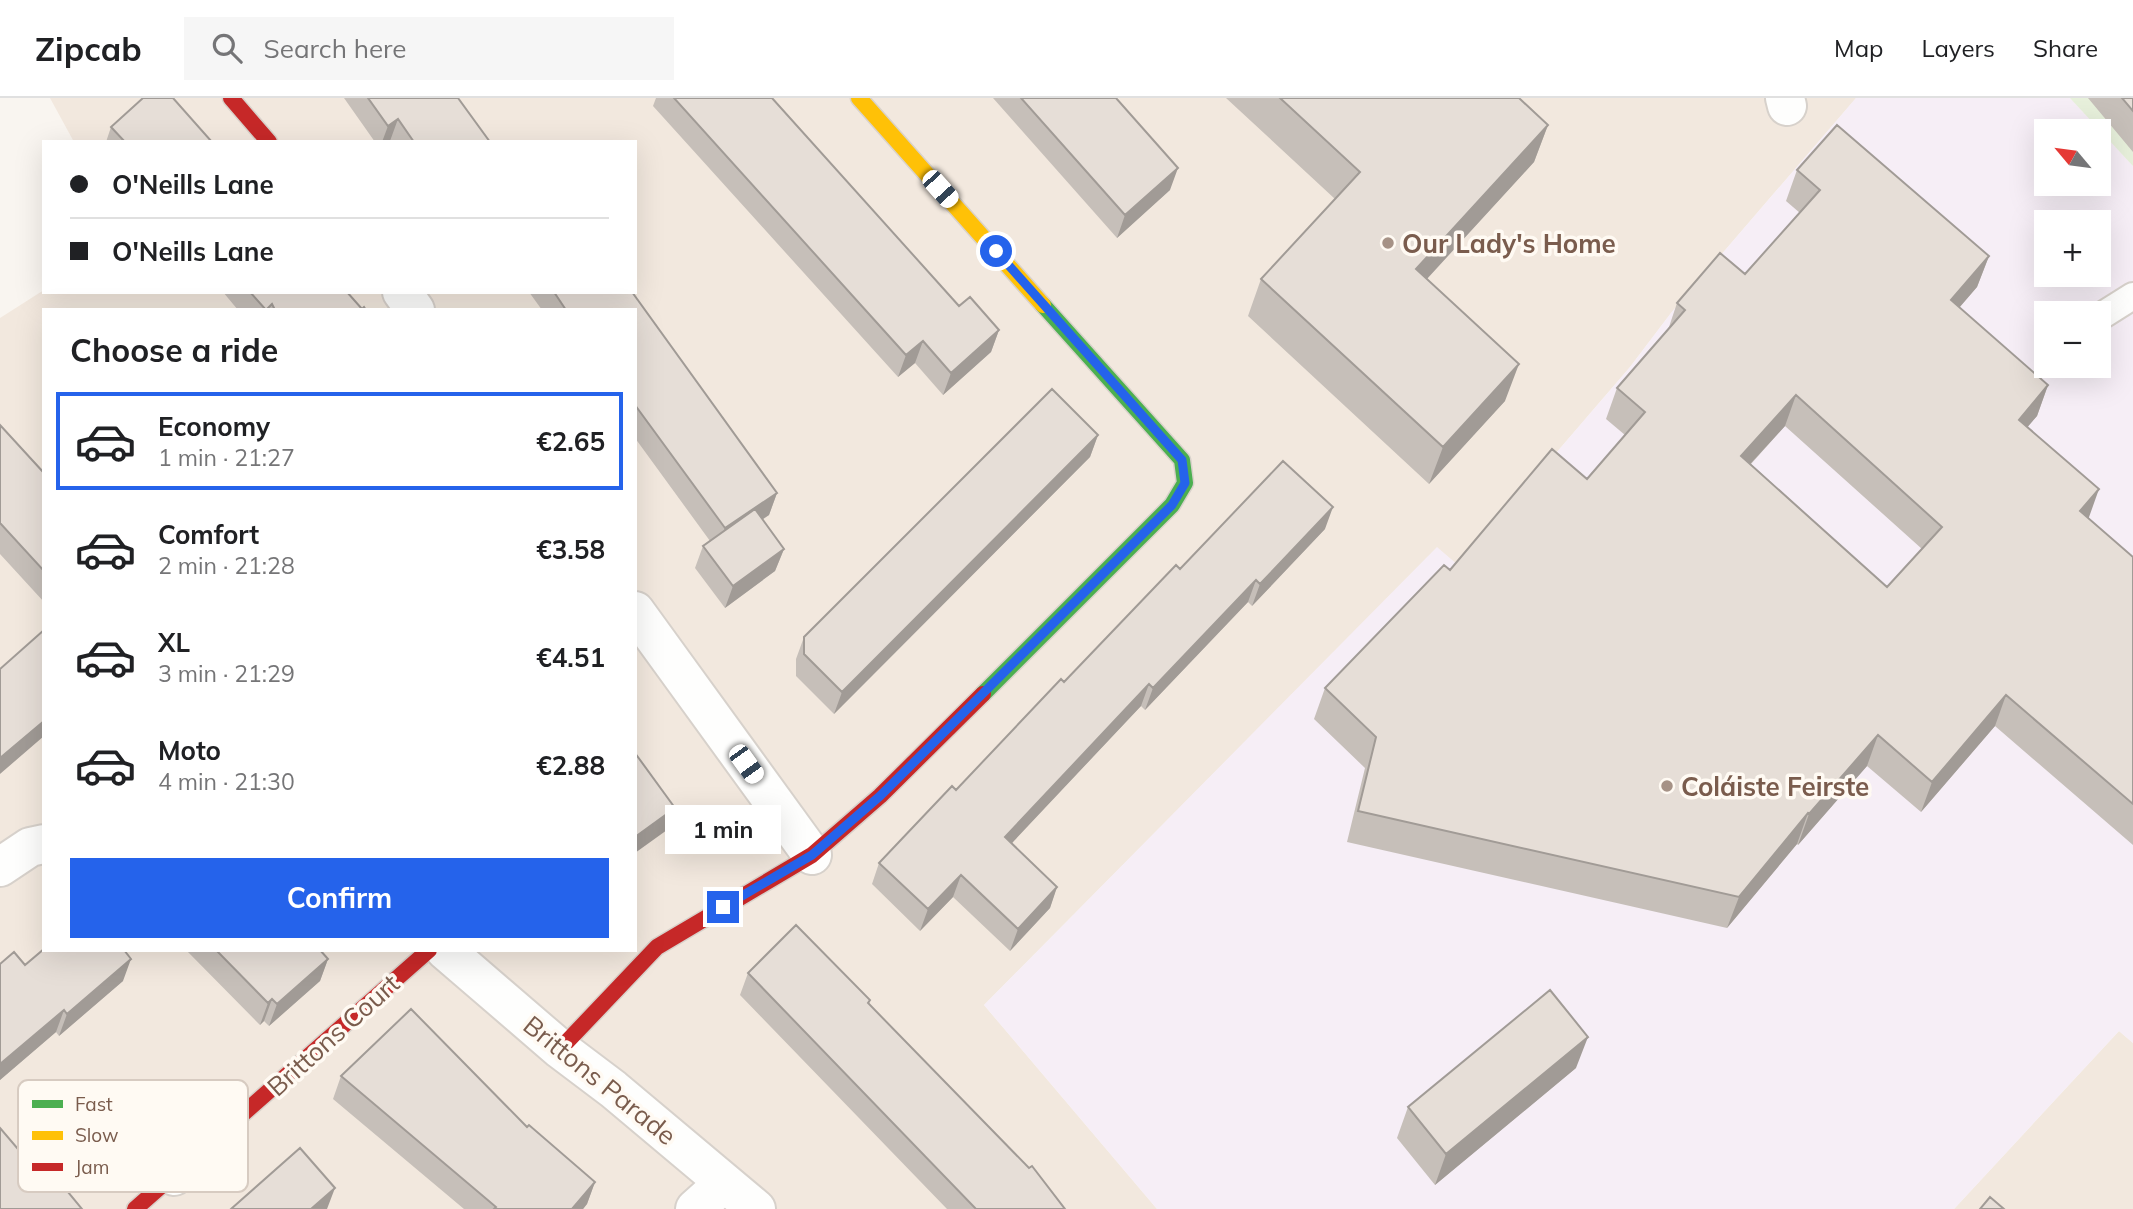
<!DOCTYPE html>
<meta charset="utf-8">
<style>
body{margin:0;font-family:Mulish,sans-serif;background:#f6f6f6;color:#202124;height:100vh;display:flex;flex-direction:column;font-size:26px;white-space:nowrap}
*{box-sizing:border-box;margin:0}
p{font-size:23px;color:#757577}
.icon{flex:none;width:38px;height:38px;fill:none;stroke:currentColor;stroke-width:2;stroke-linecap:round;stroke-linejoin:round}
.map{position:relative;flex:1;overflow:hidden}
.drawer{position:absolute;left:42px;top:210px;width:595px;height:644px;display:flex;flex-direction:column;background:#fff;border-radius:0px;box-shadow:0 7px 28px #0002}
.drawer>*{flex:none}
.top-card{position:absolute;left:42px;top:42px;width:595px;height:154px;border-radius:0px;box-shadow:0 7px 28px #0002;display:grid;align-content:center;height:154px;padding:0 28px;background:#fff}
.needle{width:46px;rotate:299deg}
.tools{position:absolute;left:2034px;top:21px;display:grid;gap:14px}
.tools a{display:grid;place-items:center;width:77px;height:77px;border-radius:0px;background:#fff;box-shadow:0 7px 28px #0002;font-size:35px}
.end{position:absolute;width:32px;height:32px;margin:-16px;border:9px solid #2563eb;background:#fff;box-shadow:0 0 0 4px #fff}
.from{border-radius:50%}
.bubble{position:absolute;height:49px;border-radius:0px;background:#fff;box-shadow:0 7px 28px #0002;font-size:23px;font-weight:700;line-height:49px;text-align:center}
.car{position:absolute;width:21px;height:42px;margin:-21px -10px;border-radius:9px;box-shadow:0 0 5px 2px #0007;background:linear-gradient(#fff 24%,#345 0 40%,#fff 0 76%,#345 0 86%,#fff 0)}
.top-card b{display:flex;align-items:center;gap:24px;height:66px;font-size:26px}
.top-card b+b{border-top:2px solid #e0e0e0}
.top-card i{width:18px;height:18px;background:#202124}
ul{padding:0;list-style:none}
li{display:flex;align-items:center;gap:21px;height:98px;margin:0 14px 10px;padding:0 14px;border:4px solid transparent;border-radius:0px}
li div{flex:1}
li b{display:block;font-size:26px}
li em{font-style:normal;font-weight:700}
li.active{border-color:#2563eb}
li>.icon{width:63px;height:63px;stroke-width:1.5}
h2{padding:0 28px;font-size:32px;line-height:84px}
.primary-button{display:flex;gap:14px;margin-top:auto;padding:14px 28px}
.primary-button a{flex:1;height:80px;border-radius:0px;background:#2563eb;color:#fff;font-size:28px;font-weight:700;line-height:80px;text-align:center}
header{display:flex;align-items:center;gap:42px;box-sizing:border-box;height:98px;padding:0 35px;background:#fff;border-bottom:2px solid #e0e0e0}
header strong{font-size:33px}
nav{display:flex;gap:38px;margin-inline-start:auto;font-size:24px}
.search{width:490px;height:63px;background:#f6f6f6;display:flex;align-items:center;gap:18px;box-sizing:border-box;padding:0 24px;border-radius:0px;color:#757577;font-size:26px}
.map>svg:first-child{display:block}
</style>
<header>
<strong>Zipcab</strong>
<div class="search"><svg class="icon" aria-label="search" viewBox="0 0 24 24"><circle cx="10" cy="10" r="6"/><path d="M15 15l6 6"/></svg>Search here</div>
<nav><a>Map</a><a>Layers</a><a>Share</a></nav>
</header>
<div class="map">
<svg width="2133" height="1111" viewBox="0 0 2133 1111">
<rect width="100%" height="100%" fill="#f9f5f0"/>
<!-- residential -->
<path fill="#f2e8de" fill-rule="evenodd" d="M50,0H1856L1671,215L1630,269L1459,468L1437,450L984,907L1157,1111H0V220L44,192V194H635V44H74ZM44,212H635V852H44Z
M2119,933L2133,945V1111H1954Z"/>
<!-- education -->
<path fill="#f6eef6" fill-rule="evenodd" d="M1856,0H2070L2133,68V945L2119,933L1954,1111H1157L984,907L1437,449L1459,468L1630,269L1671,215ZM2046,33H2098V86H2046ZM2046,124H2098V177H2046ZM2046,215H2098V268H2046Z"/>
<!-- green -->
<path fill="#e7f0db" d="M2070,0H2133V68Z"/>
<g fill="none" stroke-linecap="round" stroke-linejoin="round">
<!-- lane casing -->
<g stroke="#d7d1cb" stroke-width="30">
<path id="lane" d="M2098,220L2133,198"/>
</g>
<!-- street casing -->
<g stroke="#d7d1cb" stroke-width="42">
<path id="street" d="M1785,0L1787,8
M402,194L415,212
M635,513L812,757
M0,769L30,749L44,746
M445,852L560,951L613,991L756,1111
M114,1010L174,1078
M695,1111L724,1085"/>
</g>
<!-- fast casing -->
<g stroke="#d9d2cb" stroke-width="19">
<path id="fast" d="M983,596L1172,407L1185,385L1182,362L1043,207"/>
</g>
<!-- slow casing -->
<g stroke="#d9d2cb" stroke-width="19">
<path id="slow" d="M859,0L1043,207"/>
</g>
<!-- jam casing -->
<g stroke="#d9d2cb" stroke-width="19">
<path id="jam" d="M231,0L269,44
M560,951L657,849L812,757L880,698L983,596
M135,1111L429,852"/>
</g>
<!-- lane -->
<use href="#lane" stroke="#fefefd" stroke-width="26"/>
<!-- street -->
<use href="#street" stroke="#fefefd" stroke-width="38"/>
<!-- fast -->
<use href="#fast" stroke="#4caf50" stroke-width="16"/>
<!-- slow -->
<use href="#slow" stroke="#ffc107" stroke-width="16"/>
<!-- jam -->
<use href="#jam" stroke="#c62828" stroke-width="16"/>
</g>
<!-- wall -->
<path fill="#c6bfb9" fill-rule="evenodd" d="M344,0H458L490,44H375Z
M656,0H772L959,208L999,232L991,254L943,297L915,265L898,279L653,8Z
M993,0H1116L1170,92L1117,140Z
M1226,0H1519L1548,27L1534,64L1427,181L1505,303L1429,386L1248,218L1261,181L1335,101Z
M2088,0H2133V54Z
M111,29L212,44H106Z
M1797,72L1989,158L1977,189L1959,210L2048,287L2037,318L2027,329L2089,421L2133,459V747L1995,628L1921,714L1867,668L1798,747L1797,746L1727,830L1347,744L1365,670L1314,621L1325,590L1450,472L1587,381L1625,337L1606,321L1617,290L1668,232L1677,205L1745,176L1800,115L1786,103ZM1785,328L1922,451L1887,489L1751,366Z
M223,194H347L362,211L366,212H238Z
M529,194H632L777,395L769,417L762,422L784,451L775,473L725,510L695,470L703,448L710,443L635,340V212H542Z
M0,327L44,375V504L0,456Z
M1098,337L1090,359L834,616L796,578V561L804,539Z
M1325,431L1252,508L1248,504L1145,612L1141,608L1011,745L1057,789L1050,810L1010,853L953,799L920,833L872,786L879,765L956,692L1180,471Z
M186,852H320L328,861L320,883L269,928L264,923L260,927Z
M0,866L25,867L123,883L59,938L56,934L0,982Z
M748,875L870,902L869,906L1065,1111H947L740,897Z
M1576,970L1435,1087L1397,1040L1408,1009Z
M341,978L527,1029L595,1084L587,1106L583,1111H464L333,1001Z"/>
<!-- shaded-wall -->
<path fill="#a19b96" d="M398,21L390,43L382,44L388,28Z
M1548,27L1534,64L1402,208L1416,171Z
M1178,70L1170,92L1117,140L1125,117Z
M1989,158L1977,189L1939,233L1951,202Z
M999,232L991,254L943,297L951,275Z
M923,243L915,265L898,279L906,257Z
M1519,266L1505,303L1429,386L1443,349Z
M2048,287L2037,318L2008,352L2019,322Z
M1796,297L1785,328L1730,388L1741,358Z
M1098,337L1090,359L834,616L842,594Z
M2099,391L2088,422L2080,413Z
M777,395L769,417L716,452L725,430Z
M1333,409L1325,431L1252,508L1260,486Z
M784,451L775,473L725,510L733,488Z
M1256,482L1248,504L1145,612L1153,590Z
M1149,586L1141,608L997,761L1005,739Z
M2006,597L1995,628L1921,714L1932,684Z
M44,623V638L0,676V660Z
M1878,637L1867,668L1798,747L1809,716Z
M675,710L667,732L635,755V739Z
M1808,715L1797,746L1727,830L1739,799Z
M961,777L953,799L920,833L928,811Z
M1057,789L1050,810L1010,853L1018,831Z
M131,861L123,883L59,938L67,916Z
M328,861L320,883L269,928L277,906Z
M272,901L264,923L260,927L268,905Z
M64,912L56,934L0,982V966Z
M1588,939L1576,970L1435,1087L1446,1056Z
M595,1084L587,1106L583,1111H572Z
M335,1090L327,1111H311Z"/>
<!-- building -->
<path fill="#e6ded7" stroke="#a19b96" stroke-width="2" fill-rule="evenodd" d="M143,0H173L212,44H125L111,29Z
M368,0H458L490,44H414L398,21L388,28Z
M674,0H772L959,208L970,199L999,232L951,275L923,243L906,257Z
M1021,0H1116L1178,70L1125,117Z
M1280,0H1519L1548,27L1416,171L1519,266L1443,349L1261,181L1360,74Z
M2122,0H2133V13Z
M1837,27L1989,158L1951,202L2048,287L2019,322L2099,391L2080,413L2133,459V706L2006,597L1932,684L1878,637L1809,716L1808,715L1739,799L1358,713L1376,639L1325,590L1444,467L1450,472L1552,351L1587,381L1645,314L1617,290L1685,212L1677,205L1720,155L1745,176L1820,92L1797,72ZM1796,297L1942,429L1887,489L1741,358Z
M250,194H347L362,211L364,209L366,212H275L272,206L266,212Z
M554,194H632L777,395L725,430L635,307V212H566Z
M1052,291L1098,337L842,594L804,556V539Z
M0,327L44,375V473L0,425Z
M1283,363L1333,409L1260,486L1256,482L1153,590L1149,586L1005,739L1057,789L1018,831L961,777L928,811L879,765L952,688L956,692L1061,581L1064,584L1176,467L1180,471Z
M755,411L784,451L733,488L703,448Z
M44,532V623L0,660V571Z
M635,655L675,710L635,739Z
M796,827L870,902L868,905L1029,1070L1032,1068L1065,1111H976L748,875Z
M44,851V852H124L131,861L67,916L64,912L0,966V866L14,854L25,867Z
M216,852H320L328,861L277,906L272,901L268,905Z
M1550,892L1588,939L1446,1056L1408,1009Z
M411,911L527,1029L529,1027L595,1084L572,1111H494L496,1109L341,978Z
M0,1030L46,1084L54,1077L82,1111H0Z
M300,1050L335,1090L311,1111H231Z
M1990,1099L2004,1111H1980Z"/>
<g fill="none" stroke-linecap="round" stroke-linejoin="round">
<!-- route -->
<path stroke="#2563eb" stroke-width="9" d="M723,809L812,757L880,698L1172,407L1185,385L1182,362L996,153"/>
</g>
<!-- markers -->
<g fill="#a69286" stroke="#fffaf3" stroke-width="2.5">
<circle cx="1388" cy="145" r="7"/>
<circle cx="1667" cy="688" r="7"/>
</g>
<g text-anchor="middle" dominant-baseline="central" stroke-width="7" stroke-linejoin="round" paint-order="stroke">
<!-- poi labels -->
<g font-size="26" font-weight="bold" fill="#7a5c4d" stroke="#fffaf3" text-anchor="start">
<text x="1402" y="145">Our Lady's Home</text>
<text x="1681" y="688">Coláiste Feirste</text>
</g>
<!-- street labels -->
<g font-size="26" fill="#7a5c4d" stroke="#fffaf3">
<text transform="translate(333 937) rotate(-42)">Brittons Court</text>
<text transform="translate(600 982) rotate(39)">Brittons Parade</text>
</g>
</g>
<!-- legend -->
<rect x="18" y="982" width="230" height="112" rx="10" fill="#fffaf3" stroke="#d7cbc1" stroke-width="2"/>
<rect x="32" y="1002" width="31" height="8" fill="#4caf50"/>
<rect x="32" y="1033" width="31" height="9" fill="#ffc107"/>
<rect x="32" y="1065" width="31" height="8" fill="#c62828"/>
<g font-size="19" fill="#7a5c4d">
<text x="75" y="1013">Fast</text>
<text x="75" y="1044">Slow</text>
<text x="75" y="1076">Jam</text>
</g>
</svg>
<div class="tools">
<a><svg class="needle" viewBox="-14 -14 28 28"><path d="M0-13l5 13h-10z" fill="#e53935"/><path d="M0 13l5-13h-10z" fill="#757577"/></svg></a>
<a>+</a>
<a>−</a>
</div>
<i class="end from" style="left:996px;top:153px"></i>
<i class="end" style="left:723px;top:809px"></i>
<div class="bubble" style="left:665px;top:707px;width:116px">1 min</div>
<i class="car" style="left:940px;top:91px;rotate:138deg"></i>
<i class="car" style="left:746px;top:666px;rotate:144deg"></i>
<div class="top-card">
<b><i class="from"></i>O'Neills Lane</b>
<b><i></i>O'Neills Lane</b>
</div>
<section class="drawer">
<h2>Choose a ride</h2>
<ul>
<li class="active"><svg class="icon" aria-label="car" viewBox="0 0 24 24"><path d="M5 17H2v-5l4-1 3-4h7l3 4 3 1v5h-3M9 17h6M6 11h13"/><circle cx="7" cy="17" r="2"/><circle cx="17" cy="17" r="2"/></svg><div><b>Economy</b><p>1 min · 21:27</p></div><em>€2.65</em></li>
<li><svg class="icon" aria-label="car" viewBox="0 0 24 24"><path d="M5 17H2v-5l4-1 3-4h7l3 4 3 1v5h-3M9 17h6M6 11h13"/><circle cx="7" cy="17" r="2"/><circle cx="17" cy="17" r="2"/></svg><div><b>Comfort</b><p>2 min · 21:28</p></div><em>€3.58</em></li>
<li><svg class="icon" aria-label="car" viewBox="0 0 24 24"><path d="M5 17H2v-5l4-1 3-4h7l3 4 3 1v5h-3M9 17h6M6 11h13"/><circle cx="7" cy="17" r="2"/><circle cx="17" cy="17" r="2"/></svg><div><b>XL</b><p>3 min · 21:29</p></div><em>€4.51</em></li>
<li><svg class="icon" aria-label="car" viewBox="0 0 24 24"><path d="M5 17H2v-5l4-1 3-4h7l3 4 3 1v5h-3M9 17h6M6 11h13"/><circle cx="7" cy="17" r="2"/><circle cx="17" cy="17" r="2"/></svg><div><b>Moto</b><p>4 min · 21:30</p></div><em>€2.88</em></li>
</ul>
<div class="primary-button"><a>Confirm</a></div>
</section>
</div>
